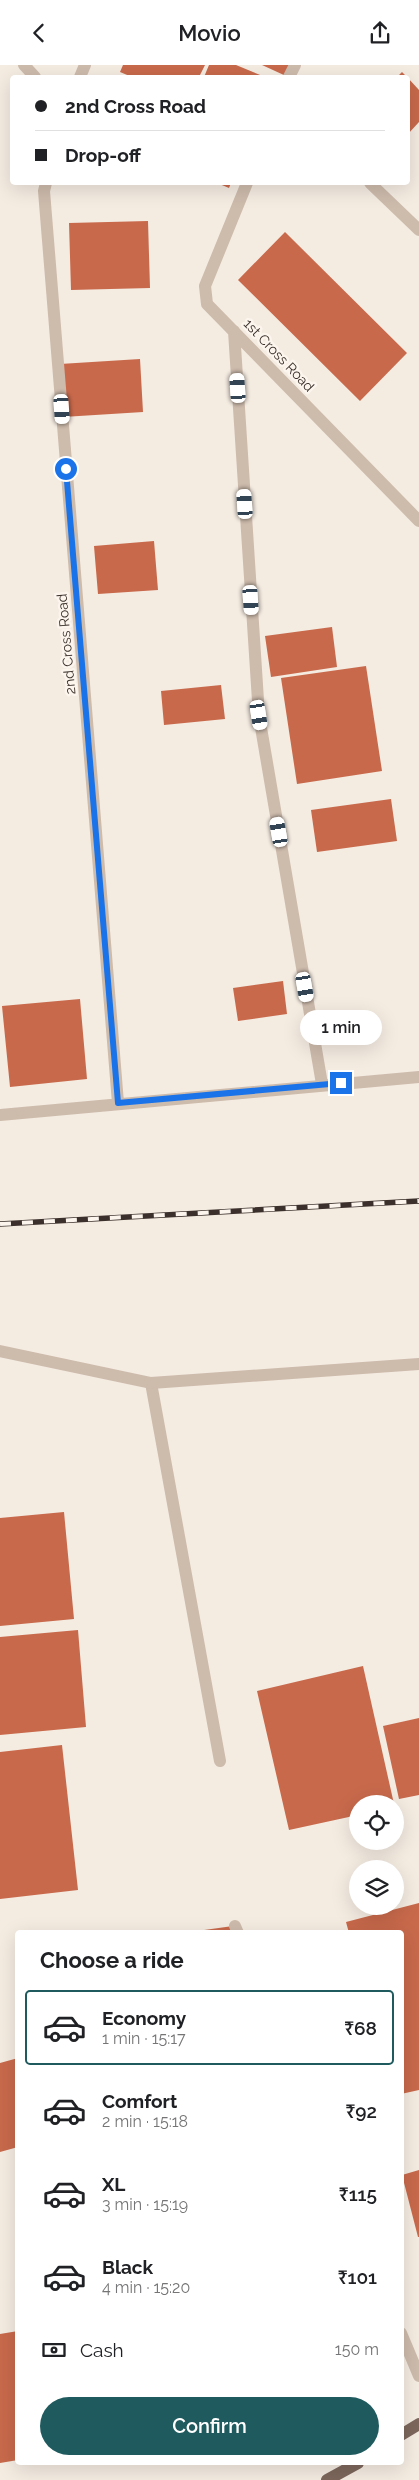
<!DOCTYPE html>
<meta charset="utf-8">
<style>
body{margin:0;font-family:Raleway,sans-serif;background:#f6f6f6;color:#202124;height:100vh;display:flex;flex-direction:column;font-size:19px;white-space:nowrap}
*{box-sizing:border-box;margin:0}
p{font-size:16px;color:#757577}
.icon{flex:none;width:28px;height:28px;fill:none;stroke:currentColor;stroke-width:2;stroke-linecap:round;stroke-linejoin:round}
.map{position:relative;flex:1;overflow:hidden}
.sheet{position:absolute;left:15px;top:1865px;width:389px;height:535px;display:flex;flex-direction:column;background:#fff;border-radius:5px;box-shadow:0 5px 20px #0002}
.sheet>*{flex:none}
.top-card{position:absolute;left:10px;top:10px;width:400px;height:110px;border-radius:5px;box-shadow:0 5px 20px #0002;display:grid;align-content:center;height:110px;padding:0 25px;background:#fff}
.tools{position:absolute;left:349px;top:1730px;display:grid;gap:10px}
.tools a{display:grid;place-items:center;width:55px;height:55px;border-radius:50%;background:#fff;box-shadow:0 5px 20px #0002;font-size:25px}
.end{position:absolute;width:22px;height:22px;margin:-11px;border:6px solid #1a73e8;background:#fff;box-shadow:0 0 0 2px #fff}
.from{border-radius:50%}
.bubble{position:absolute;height:35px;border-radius:18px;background:#fff;box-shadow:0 5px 20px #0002;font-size:16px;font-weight:600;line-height:35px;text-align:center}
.car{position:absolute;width:15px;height:30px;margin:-15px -8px;border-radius:6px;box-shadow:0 0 4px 1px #0007;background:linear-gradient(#fff 24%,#345 0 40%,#fff 0 76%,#345 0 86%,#fff 0)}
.top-card b{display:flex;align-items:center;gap:18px;height:48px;font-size:19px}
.top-card b+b{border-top:1px solid #e0e0e0}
.top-card i{width:12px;height:12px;background:#202124}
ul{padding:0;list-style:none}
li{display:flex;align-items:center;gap:15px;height:75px;margin:0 10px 8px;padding:0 15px;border:2px solid transparent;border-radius:5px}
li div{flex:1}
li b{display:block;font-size:19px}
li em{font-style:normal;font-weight:600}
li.selected{border-color:#1f5a5e}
li>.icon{width:45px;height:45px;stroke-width:1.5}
h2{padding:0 25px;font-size:22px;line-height:60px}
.pay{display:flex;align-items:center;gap:12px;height:55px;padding:0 25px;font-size:19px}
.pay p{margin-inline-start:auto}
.action{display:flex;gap:10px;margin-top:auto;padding:10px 25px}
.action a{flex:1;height:58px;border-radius:30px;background:#1f5a5e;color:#fff;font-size:20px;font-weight:600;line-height:58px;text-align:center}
header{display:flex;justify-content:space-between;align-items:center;height:65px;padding:0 25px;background:#fff;font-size:22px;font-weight:600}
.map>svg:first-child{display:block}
</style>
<header><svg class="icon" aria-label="back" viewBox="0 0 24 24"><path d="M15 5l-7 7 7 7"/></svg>Movio<svg class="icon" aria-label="share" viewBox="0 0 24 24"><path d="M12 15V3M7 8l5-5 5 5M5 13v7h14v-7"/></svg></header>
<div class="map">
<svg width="419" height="2415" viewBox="0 0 419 2415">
<rect width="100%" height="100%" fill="#f4ebe1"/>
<!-- building -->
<path fill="#c8694b" d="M123,0H205L199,12H132L120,7Z
M209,0H236L265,12H204Z
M262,0H290L286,11Z
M402,7L407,12H397Z
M408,13L419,25V57L408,69Z
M217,118H231L229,123Z
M148,156L150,223L71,225L69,158Z
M285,167L407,288L360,336L238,215Z
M140,294L143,347L63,352L60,299Z
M154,476L158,525L98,529L94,481Z
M332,562L337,602L271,612L265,571Z
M366,601L382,706L297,719L281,613Z
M221,620L225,654L164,660L161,626Z
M391,734L397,776L317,787L311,745Z
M283,916L287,949L238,956L233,923Z
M80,934L87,1014L10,1022L2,941Z
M64,1447L74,1554L0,1561V1453Z
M78,1565L86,1662L0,1670V1572Z
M363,1601L394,1739H358V1750L289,1765L257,1626Z
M419,1653V1730L399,1734L383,1661Z
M62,1680L78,1825L0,1834V1687Z
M419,1838V2025L401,2029V1868H349L346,1857Z
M233,1861L234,1868H197V1866Z
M18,1993V2082L0,2087V1998Z
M419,2105V2172H418L402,2110Z
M18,2266V2395L0,2398V2269Z"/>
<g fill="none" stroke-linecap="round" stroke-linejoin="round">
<!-- lane -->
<path stroke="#cdbbac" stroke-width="12" d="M151,1318L220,1696
M235,1861L238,1868
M401,2268L419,2311"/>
<!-- street -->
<path stroke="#cdbbac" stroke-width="12" d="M24,0L35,12
M80,12L85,0
M289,12L295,0
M46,118L44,126L118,1038
M247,118L205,221L207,239L419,456
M370,118L419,165
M234,266L259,651L322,1019
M0,1050L419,1012
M0,1286L151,1318L419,1299"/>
<!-- primary -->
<path stroke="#7d675c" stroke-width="12" d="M401,2370L419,2359
M327,2415L358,2398"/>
<!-- rail casing -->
<g stroke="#3b302b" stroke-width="5.5">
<path id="rail" d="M0,1159L419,1136"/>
</g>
<!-- rail -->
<use href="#rail" stroke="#fbf5ee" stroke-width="4" stroke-dasharray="11" stroke-linecap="butt"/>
</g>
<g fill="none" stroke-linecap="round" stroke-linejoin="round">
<!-- route -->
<path stroke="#1a73e8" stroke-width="6" d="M66,404L118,1038L341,1018"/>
</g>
<g text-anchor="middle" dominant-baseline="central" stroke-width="5" stroke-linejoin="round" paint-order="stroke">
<!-- street labels -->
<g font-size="14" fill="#3b302b" stroke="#fbf5ee">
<text transform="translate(279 290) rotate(46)">1st Cross Road</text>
<text transform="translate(66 579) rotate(-95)">2nd Cross Road</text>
</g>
</g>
</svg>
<div class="tools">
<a><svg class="icon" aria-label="locate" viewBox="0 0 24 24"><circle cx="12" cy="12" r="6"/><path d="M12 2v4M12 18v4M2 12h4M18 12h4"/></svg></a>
<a><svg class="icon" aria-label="layers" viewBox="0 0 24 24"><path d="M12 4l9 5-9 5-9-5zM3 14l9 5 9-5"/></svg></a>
</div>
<i class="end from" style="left:66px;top:404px"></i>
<i class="end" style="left:341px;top:1018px"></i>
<div class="bubble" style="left:300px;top:945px;width:82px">1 min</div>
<i class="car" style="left:238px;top:323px;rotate:356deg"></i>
<i class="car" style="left:62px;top:344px;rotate:176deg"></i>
<i class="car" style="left:245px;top:439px;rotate:356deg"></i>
<i class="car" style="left:251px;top:535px;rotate:176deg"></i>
<i class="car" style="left:259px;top:650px;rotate:171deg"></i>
<i class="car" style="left:279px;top:767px;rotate:350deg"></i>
<i class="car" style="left:305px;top:922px;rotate:170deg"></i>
<div class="top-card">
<b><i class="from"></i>2nd Cross Road</b>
<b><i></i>Drop-off</b>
</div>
<section class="sheet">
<h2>Choose a ride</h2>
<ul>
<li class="selected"><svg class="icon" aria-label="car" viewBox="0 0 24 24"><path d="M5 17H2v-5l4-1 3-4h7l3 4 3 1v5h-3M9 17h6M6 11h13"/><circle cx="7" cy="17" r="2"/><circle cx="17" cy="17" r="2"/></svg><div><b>Economy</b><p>1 min · 15:17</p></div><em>₹68</em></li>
<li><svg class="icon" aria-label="car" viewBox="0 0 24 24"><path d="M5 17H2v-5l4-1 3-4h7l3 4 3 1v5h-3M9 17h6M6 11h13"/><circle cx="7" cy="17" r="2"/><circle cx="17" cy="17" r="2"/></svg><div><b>Comfort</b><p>2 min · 15:18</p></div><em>₹92</em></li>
<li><svg class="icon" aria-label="car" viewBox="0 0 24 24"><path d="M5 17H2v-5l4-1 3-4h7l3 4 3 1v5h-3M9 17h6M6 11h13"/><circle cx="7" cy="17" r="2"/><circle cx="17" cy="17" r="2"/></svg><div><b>XL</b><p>3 min · 15:19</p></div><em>₹115</em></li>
<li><svg class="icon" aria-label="car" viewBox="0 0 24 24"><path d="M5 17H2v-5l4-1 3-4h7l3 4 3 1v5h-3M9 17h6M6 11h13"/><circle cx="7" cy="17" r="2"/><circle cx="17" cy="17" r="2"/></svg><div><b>Black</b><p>4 min · 15:20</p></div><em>₹101</em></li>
</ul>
<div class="pay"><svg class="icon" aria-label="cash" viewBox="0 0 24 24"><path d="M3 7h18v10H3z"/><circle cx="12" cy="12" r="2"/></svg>Cash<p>150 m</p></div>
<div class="action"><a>Confirm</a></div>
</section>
</div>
